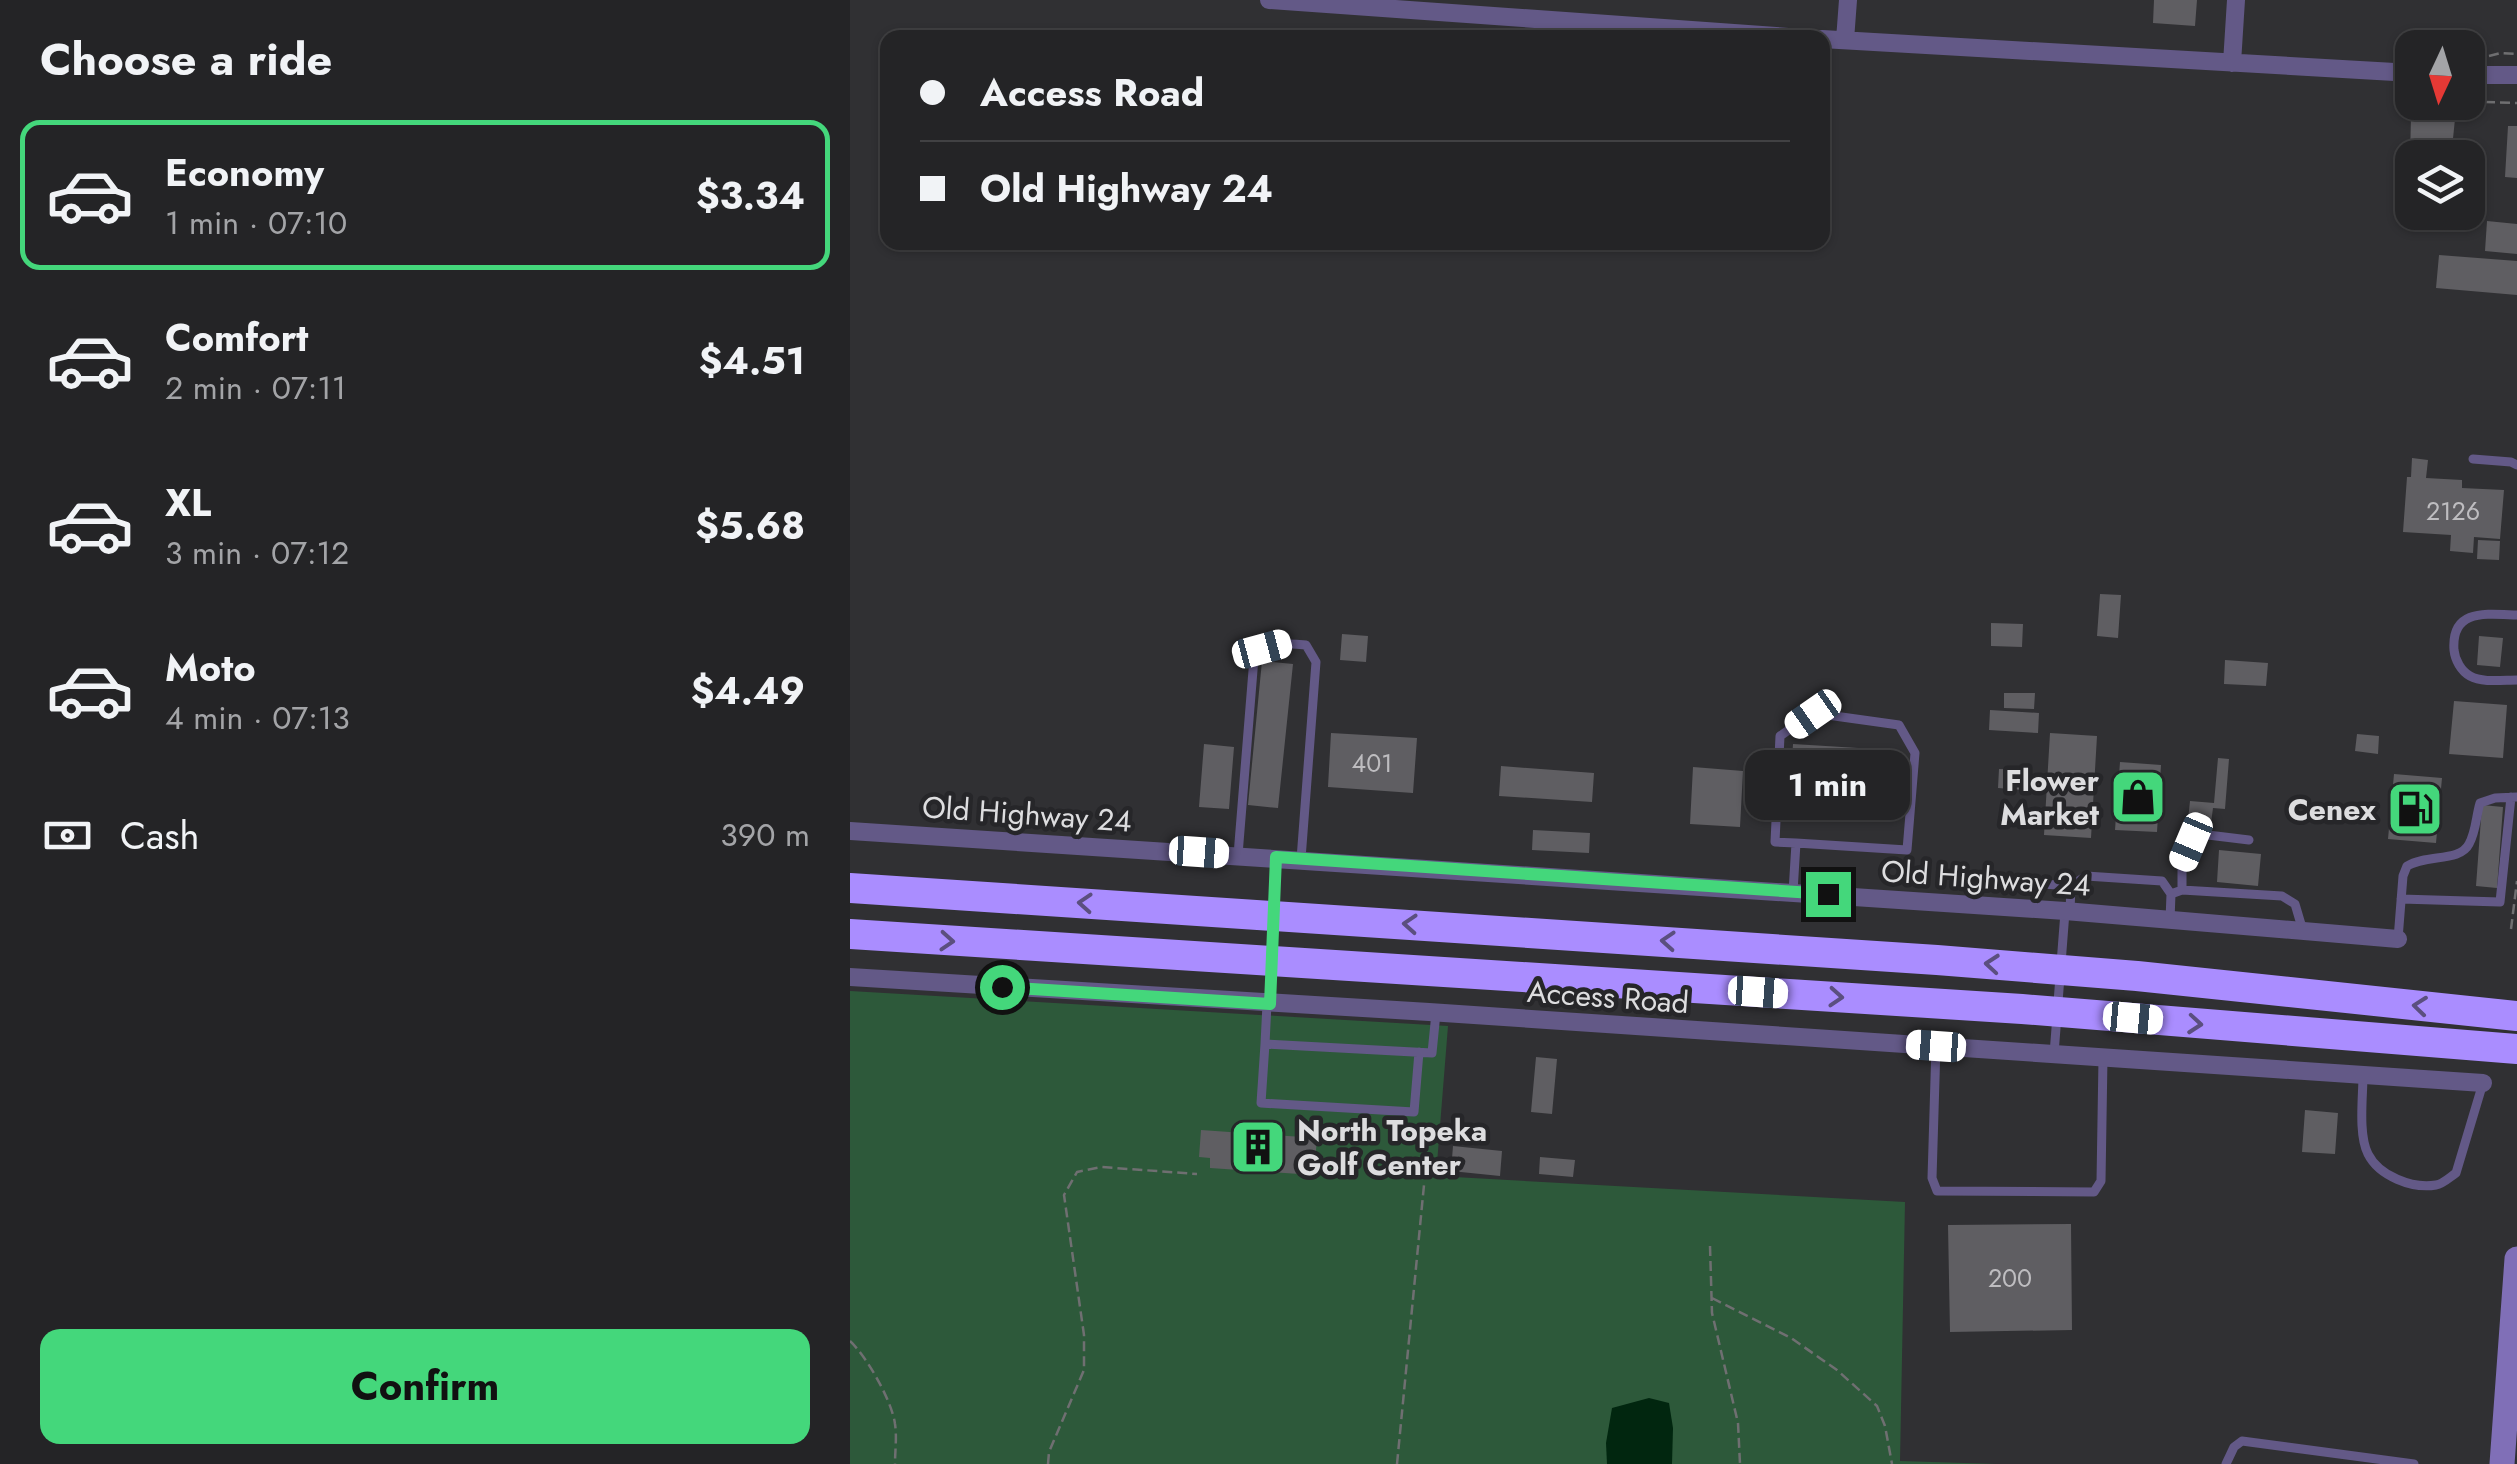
<!DOCTYPE html>
<meta charset="utf-8">
<style>
body{margin:0;font-family:Jost,sans-serif;background:#2c2c2e;color:#f1f3f6;height:100vh;display:flex;flex-direction:column;font-size:38px;white-space:nowrap}
*{box-sizing:border-box;margin:0}
p{font-size:32px;color:#a3a4a7}
.icon{flex:none;width:55px;height:55px;fill:none;stroke:currentColor;stroke-width:2;stroke-linecap:round;stroke-linejoin:round}
.map{position:relative;flex:1;overflow:hidden}
.sheet{display:flex;flex-direction:column;background:#242426;width:850px}
.sheet>*{flex:none}
.banner{position:absolute;left:30px;top:30px;width:950px;height:220px;border-radius:20px;box-shadow:0 2px 8px #0004,0 0 0 2px #414143;display:grid;align-content:center;height:220px;padding:0 40px;background:#242426}
.needle{width:65px;rotate:184deg}
.fabs{position:absolute;left:1545px;top:30px;display:grid;gap:20px}
.fabs a{display:grid;place-items:center;width:90px;height:90px;border-radius:20px;background:#242426;box-shadow:0 2px 8px #0004,0 0 0 2px #414143;font-size:50px}
.end{position:absolute;width:45px;height:45px;margin:-22px;border:12px solid #44d77b;background:#111;box-shadow:0 0 0 5px #111}
.from{border-radius:50%}
.bubble{position:absolute;height:70px;border-radius:20px;background:#242426;box-shadow:0 2px 8px #0004,0 0 0 2px #414143;font-size:32px;font-weight:700;line-height:70px;text-align:center}
.car{position:absolute;width:30px;height:60px;margin:-30px -15px;border-radius:12px;box-shadow:0 0 8px 2px #0007;background:linear-gradient(#fff 24%,#345 0 40%,#fff 0 76%,#345 0 86%,#fff 0)}
.banner b{display:flex;align-items:center;gap:35px;height:95px;font-size:38px}
.banner b+b{border-top:2px solid #414143}
.banner i{width:25px;height:25px;background:#f1f3f6}
ul{padding:0;list-style:none}
li{display:flex;align-items:center;gap:30px;height:150px;margin:0 20px 15px;padding:0 20px;border:5px solid transparent;border-radius:20px}
li div{flex:1}
li b{display:block;font-size:38px}
li em{font-style:normal;font-weight:700}
li.current{border-color:#44d77b}
li>.icon{width:90px;height:90px;stroke-width:1.5}
h2{padding:0 40px;font-size:45px;line-height:120px}
.pay{display:flex;align-items:center;gap:25px;height:110px;padding:0 40px;font-size:38px}
.pay p{margin-inline-start:auto}
.primary-button{display:flex;gap:20px;margin-top:auto;padding:20px 40px}
.primary-button a{flex:1;height:115px;border-radius:20px;background:#44d77b;color:#111;font-size:40px;font-weight:700;line-height:115px;text-align:center}
main{display:flex;flex:1;min-height:0}
.map>svg:first-child{display:block}
</style>
<main>
<section class="sheet">
<h2>Choose a ride</h2>
<ul>
<li class="current"><svg class="icon" aria-label="car" viewBox="0 0 24 24"><path d="M5 17H2v-5l4-1 3-4h7l3 4 3 1v5h-3M9 17h6M6 11h13"/><circle cx="7" cy="17" r="2"/><circle cx="17" cy="17" r="2"/></svg><div><b>Economy</b><p>1 min · 07:10</p></div><em>$3.34</em></li>
<li><svg class="icon" aria-label="car" viewBox="0 0 24 24"><path d="M5 17H2v-5l4-1 3-4h7l3 4 3 1v5h-3M9 17h6M6 11h13"/><circle cx="7" cy="17" r="2"/><circle cx="17" cy="17" r="2"/></svg><div><b>Comfort</b><p>2 min · 07:11</p></div><em>$4.51</em></li>
<li><svg class="icon" aria-label="car" viewBox="0 0 24 24"><path d="M5 17H2v-5l4-1 3-4h7l3 4 3 1v5h-3M9 17h6M6 11h13"/><circle cx="7" cy="17" r="2"/><circle cx="17" cy="17" r="2"/></svg><div><b>XL</b><p>3 min · 07:12</p></div><em>$5.68</em></li>
<li><svg class="icon" aria-label="car" viewBox="0 0 24 24"><path d="M5 17H2v-5l4-1 3-4h7l3 4 3 1v5h-3M9 17h6M6 11h13"/><circle cx="7" cy="17" r="2"/><circle cx="17" cy="17" r="2"/></svg><div><b>Moto</b><p>4 min · 07:13</p></div><em>$4.49</em></li>
</ul>
<div class="pay"><svg class="icon" aria-label="cash" viewBox="0 0 24 24"><path d="M3 7h18v10H3z"/><circle cx="12" cy="12" r="2"/></svg>Cash<p>390 m</p></div>
<div class="primary-button"><a>Confirm</a></div>
</section>
<div class="map">
<svg width="1667" height="1464" viewBox="0 0 1667 1464">
<rect width="100%" height="100%" fill="#303033"/>
<!-- green -->
<path fill="#2d593a" d="M0,991L598,1026L586,1176L1055,1202L1050,1461L1147,1464H0Z"/>
<!-- water -->
<path fill="#01260f" d="M799,1398L819,1403L823,1428L822,1464H757L756,1443L762,1408Z"/>
<!-- building -->
<path fill="#5f5e62" d="M1304,0H1347L1345,26L1303,23Z
M1561,116L1605,119L1601,158H1560Z
M1658,126H1667V178L1655,177Z
M1637,221L1667,224V254L1635,251Z
M1589,255L1667,261V295L1586,288Z
M1562,458L1578,460L1576,478L1612,480V488L1654,490L1650,539L1624,537L1623,553L1600,551L1601,535L1553,532L1557,477H1561Z
M1628,540L1650,541L1649,560L1627,559Z
M1250,594L1271,595L1268,638L1247,636Z
M1141,623L1173,624L1172,647L1141,646Z
M492,634L518,636L516,662L490,660Z
M1629,636L1653,638L1650,667L1627,665Z
M1375,660L1418,663L1416,686L1374,684Z
M412,661L443,664L428,808L398,805Z
M1154,693H1185L1184,709L1154,708Z
M1604,701L1657,705L1653,758L1599,754Z
M1140,710L1189,713L1188,733L1139,730Z
M481,733L567,738L563,793L478,787Z
M1200,733L1247,736L1241,838L1194,835Z
M1507,734L1529,736L1528,754L1505,751Z
M354,744L384,747L379,809L349,807Z
M943,744L1041,750L1037,818L939,812Z
M1368,758L1379,759L1375,809L1363,808L1361,823L1338,820L1340,801L1364,803Z
M1270,762L1311,765L1307,832L1265,830Z
M651,766L744,773L742,802L649,796Z
M843,767L893,771L890,827L840,824Z
M1149,769L1175,770L1174,790L1148,788Z
M1544,774L1592,778L1586,843L1538,839Z
M1632,805L1653,807L1647,888L1626,886Z
M683,830L740,833L739,853L682,850Z
M1369,850L1411,854L1408,886L1367,882Z
M686,1057L707,1059L702,1114L681,1112Z
M1455,1110L1488,1113L1485,1154L1452,1152Z
M351,1130L467,1138L464,1175L360,1168V1158L349,1157Z
M603,1146L652,1151L650,1176L601,1171Z
M690,1157L725,1160L723,1177L689,1174Z
M1221,1224L1222,1330L1100,1332L1098,1225Z"/>
<g fill="none" stroke-linecap="round" stroke-linejoin="round">
<!-- path -->
<path stroke="#6f6f71" stroke-width="2.5" stroke-dasharray="10 5" stroke-linecap="butt" d="M1639,56L1651,53L1667,54
M1635,102L1667,103
M1661,929L1667,881
M860,1246L862,1313L888,1423L890,1464
M862,1298L941,1338L987,1370L1027,1406L1035,1426L1042,1464
M0,1341C17,1357 42,1401 45,1424C47,1437 45,1451 45,1464
M198,1464L199,1452L234,1370V1335L214,1195L227,1172L251,1167L347,1174
M547,1464L574,1185"/>
<!-- lane -->
<path stroke="#635987" stroke-width="9" d="M1623,459L1661,462L1667,465
M1667,615C1637,614 1601,608 1604,650C1605,660 1611,671 1620,676C1632,683 1653,680 1667,680
M388,855L404,658C417,642 436,643 456,645L466,662L451,859
M1162,882L1221,886
M1332,890V862L1341,843L1358,835L1399,840
M943,892L946,843L1057,850L1065,753L1049,725L963,713L930,736L925,842L946,843
M1551,899L1650,902L1661,797
M1220,911L1221,886L1236,876L1312,881L1321,894
M1320,920L1321,894L1332,890L1432,896L1445,904L1453,931
M1548,939L1553,876L1557,866C1577,854 1610,862 1619,844C1626,832 1626,816 1630,803L1645,798L1667,797
M420,1002L426,857
M417,1004L415,1044L582,1053L586,1013
M415,1044L411,1103L564,1112L569,1052
M1086,1046L1082,1178L1087,1191L1244,1192L1251,1181L1253,1058
M1204,1054L1215,912
M1513,1075C1513,1097 1508,1134 1518,1154C1529,1176 1562,1189 1586,1185C1593,1184 1600,1177 1606,1173L1633,1083
M1376,1464L1384,1447L1392,1441L1564,1464"/>
<!-- street -->
<path stroke="#635987" stroke-width="18" d="M419,0L953,38
M972,39L1562,73
M995,40L998,0
M1382,63L1386,0
M1618,75H1667
M0,831L1215,911L1548,939
M0,977L579,1012L1633,1083"/>
<!-- secondary -->
<path stroke="#806fb7" stroke-width="25" d="M1652,1464L1667,1259"/>
<!-- highway -->
<path stroke="#aa8dff" stroke-width="30" d="M0,888L1087,960L1287,976L1667,1016
M0,934L1172,1009L1667,1049"/>
</g>
<!-- one-way arrows -->
<defs><path id="oneway-chevron" d="M-2-3.5L2.5 0L-2 3.5" fill="none" stroke-width="1.6" stroke-linecap="round" stroke-linejoin="round" transform="scale(2.5)"/></defs>
<g stroke="#5b4f7f">
<use href="#oneway-chevron" transform="translate(235 903) rotate(-176)"/>
<use href="#oneway-chevron" transform="translate(560 924) rotate(-176)"/>
<use href="#oneway-chevron" transform="translate(97 941) rotate(4)"/>
<use href="#oneway-chevron" transform="translate(818 941) rotate(-176)"/>
<use href="#oneway-chevron" transform="translate(1142 964) rotate(-175)"/>
<use href="#oneway-chevron" transform="translate(986 997) rotate(4)"/>
<use href="#oneway-chevron" transform="translate(1570 1006) rotate(-174)"/>
<use href="#oneway-chevron" transform="translate(1345 1024) rotate(5)"/>
</g>
<g fill="none" stroke-linecap="round" stroke-linejoin="round">
<!-- route -->
<path stroke="#44d77b" stroke-width="12" d="M152,987L420,1004L426,857L978,894"/>
</g>
<!-- icons -->
<defs>
<g id="shop-square" transform="scale(2.875)"><rect x="-9" y="-9" width="18" height="18" rx="4" fill="#44d77b" stroke="#262629"/><path d="M-5-2.5h2.3a2.7 3.5 0 0 1 5.4 0H5L5.5 6h-11ZM-1.5-2.5h3a1.5 2.3 0 0 0-3 0Z" fill="#111"/></g>
<g id="fuel-square" transform="scale(2.875)"><rect x="-9" y="-9" width="18" height="18" rx="4" fill="#44d77b" stroke="#262629"/><path d="M-5.5-6h7V0h2V4h1.3V-2.5L3-4.5l.8-.8L6-3V5H2.5V1h-1V6h-7ZM-4.2-4.7v3.2H.2V-4.7Z" fill="#111"/></g>
<g id="building-square" transform="scale(2.875)"><rect x="-9" y="-9" width="18" height="18" rx="4" fill="#44d77b" stroke="#262629"/><path d="M-4-6H4V6H1V3H-1V6H-4ZM-2.5-4.3h1.7v1.8h-1.7ZM.8-4.3h1.7v1.8H.8ZM-2.5-1h1.7V.8h-1.7ZM.8-1h1.7V.8H.8Z" fill="#111"/></g>
</defs>
<g fill-rule="evenodd">
<use href="#shop-square" x="1288" y="797"/>
<use href="#fuel-square" x="1565" y="809"/>
<use href="#building-square" x="408" y="1147"/>
</g>
<g text-anchor="middle" dominant-baseline="central" stroke-width="9" stroke-linejoin="round" paint-order="stroke">
<!-- number labels -->
<g font-size="25" fill="#bebdc0">
<text x="1603" y="511">2126</text>
<text x="522" y="763">401</text>
<text x="1160" y="1278">200</text>
</g>
<!-- poi labels -->
<g font-size="30" font-weight="bold" fill="#dddddf" stroke="#262629" text-anchor="end">
<text x="1249" y="780">Flower<tspan x="1249" dy="34">Market</tspan></text>
<text x="1526" y="809">Cenex</text>
<text x="447" y="1130" text-anchor="start">North Topeka<tspan x="447" dy="34">Golf Center</tspan></text>
</g>
<!-- street labels -->
<g font-size="30" fill="#dddddf" stroke="#262629">
<text transform="translate(177 814) rotate(4)">Old Highway 24</text>
<text transform="translate(1136 878) rotate(4)">Old Highway 24</text>
<text transform="translate(758 997) rotate(4)">Access Road</text>
</g>
</g>
</svg>
<div class="fabs">
<a><svg class="needle" viewBox="-14 -14 28 28"><path d="M0-13l5 13h-10z" fill="#e53935"/><path d="M0 13l5-13h-10z" fill="#a3a4a7"/></svg></a>
<a><svg class="icon" aria-label="layers" viewBox="0 0 24 24"><path d="M12 4l9 5-9 5-9-5zM3 14l9 5 9-5"/></svg></a>
</div>
<i class="end from" style="left:152px;top:987px"></i>
<i class="end" style="left:978px;top:894px"></i>
<div class="bubble" style="left:895px;top:750px;width:165px">1 min</div>
<i class="car" style="left:412px;top:649px;rotate:75deg"></i>
<i class="car" style="left:963px;top:714px;rotate:235deg"></i>
<i class="car" style="left:1341px;top:842px;rotate:203deg"></i>
<i class="car" style="left:349px;top:852px;rotate:94deg"></i>
<i class="car" style="left:908px;top:992px;rotate:94deg"></i>
<i class="car" style="left:1283px;top:1018px;rotate:95deg"></i>
<i class="car" style="left:1086px;top:1046px;rotate:274deg"></i>
<div class="banner">
<b><i class="from"></i>Access Road</b>
<b><i></i>Old Highway 24</b>
</div>
</div>
</main>
